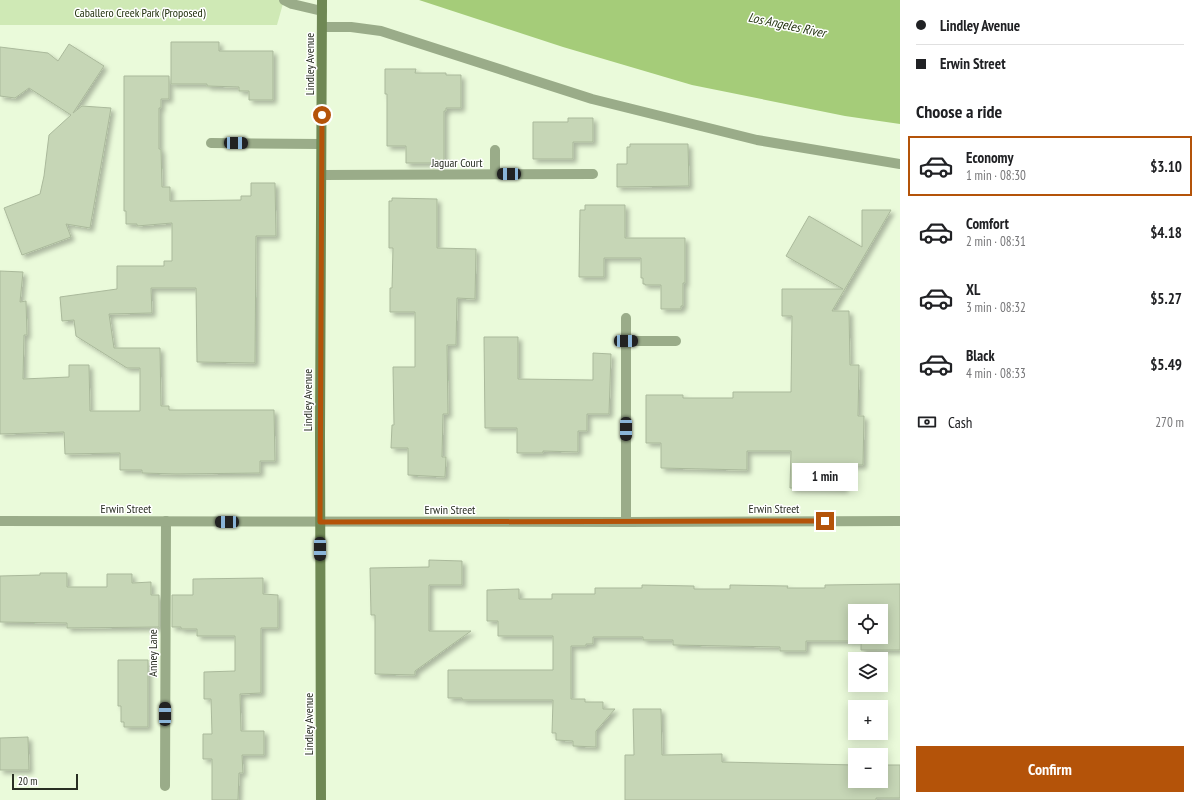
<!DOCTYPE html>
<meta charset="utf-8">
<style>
body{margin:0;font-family:"PT Sans Narrow",sans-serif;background:#f2f2f2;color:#202124;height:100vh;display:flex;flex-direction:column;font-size:15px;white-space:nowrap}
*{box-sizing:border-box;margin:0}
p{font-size:13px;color:#757577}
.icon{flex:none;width:22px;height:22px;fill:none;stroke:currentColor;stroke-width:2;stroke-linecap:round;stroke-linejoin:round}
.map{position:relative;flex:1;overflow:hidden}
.details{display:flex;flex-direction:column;background:#fff;width:300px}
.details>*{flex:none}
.top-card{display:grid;align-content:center;height:88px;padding:0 16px;background:#fff}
.controls{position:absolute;left:848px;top:604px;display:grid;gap:8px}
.controls a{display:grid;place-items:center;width:40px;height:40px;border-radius:0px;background:#fff;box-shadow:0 2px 10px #0003;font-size:20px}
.scale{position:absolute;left:12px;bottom:10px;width:66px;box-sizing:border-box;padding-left:4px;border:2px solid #282e22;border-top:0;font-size:11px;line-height:14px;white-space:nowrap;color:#282e22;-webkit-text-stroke:3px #fff;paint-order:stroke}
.end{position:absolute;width:18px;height:18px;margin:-9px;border:5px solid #b45309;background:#fff;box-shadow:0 0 0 2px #fff}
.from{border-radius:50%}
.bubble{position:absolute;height:28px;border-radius:0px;background:#fff;box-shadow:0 2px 10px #0003;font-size:13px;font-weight:700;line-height:28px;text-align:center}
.car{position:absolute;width:12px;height:24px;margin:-12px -6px;border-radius:5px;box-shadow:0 0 3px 1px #0007;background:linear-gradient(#222 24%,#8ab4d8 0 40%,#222 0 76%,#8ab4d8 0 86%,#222 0)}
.top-card b{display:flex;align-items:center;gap:14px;height:38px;font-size:15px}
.top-card b+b{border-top:1px solid #e0e0e0}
.top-card i{width:10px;height:10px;background:#202124}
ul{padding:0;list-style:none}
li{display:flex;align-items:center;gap:12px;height:60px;margin:0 8px 6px;padding:0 8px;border:2px solid transparent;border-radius:0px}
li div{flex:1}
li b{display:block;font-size:15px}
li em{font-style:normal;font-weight:700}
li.current{border-color:#b45309}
li>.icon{width:36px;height:36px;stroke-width:1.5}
h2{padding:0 16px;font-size:18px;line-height:48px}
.pay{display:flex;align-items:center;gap:10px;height:44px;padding:0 16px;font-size:15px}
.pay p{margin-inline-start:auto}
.primary-button{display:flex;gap:8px;margin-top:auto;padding:8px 16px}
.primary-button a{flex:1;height:46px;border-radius:0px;background:#b45309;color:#fff;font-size:16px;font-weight:700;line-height:46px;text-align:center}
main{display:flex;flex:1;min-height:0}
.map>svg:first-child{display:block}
</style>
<main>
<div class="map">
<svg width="900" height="800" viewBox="0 0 900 800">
<defs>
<filter id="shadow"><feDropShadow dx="3.5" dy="3.5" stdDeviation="2" flood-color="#0004"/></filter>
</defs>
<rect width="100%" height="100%" fill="#eafada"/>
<!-- green -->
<path fill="#cfe9b5" d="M0,0H284L277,25H0Z"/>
<!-- water -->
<path fill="#a5cc79" d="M419,0H900V124L845,116L692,85L563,47Z"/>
<!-- building -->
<path fill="#c6d6b6" stroke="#aab99b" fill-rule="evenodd" filter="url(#shadow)" d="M171,42H219V51H273V100H249V91H239V87L207,86V84H171Z
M69,44L104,66L73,113L82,106L111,108L90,228L66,224L71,237L22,255L4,208L40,194L44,176L49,135L71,115L29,88L15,98L0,96V47L48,53L58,61Z
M385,69H416L415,73H446V75H461V108H446V111H444V163H406V146H387V94H385Z
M124,76H169V99H161V108H159V149H161L162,187H170V201L241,200V196H251V183H275L276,236H256L255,363L197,362L196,288H151L152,313L109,314L114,348H160L161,406H169V410H274L275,461H260V473L176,474L142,473V470H120V453L65,454L64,432L0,434V271L23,272L20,302L26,301L27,335H24L23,379L69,377V365H89L90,411H140V368H127L76,336L74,320L62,321L60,297L117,289V266H164V261H172V223L137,226V224H126V211H124Z
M568,118H593V142H573V159H533V122H568Z
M630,144H688L689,186L617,187V164H627V147H630Z
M392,198L437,199V248L476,249L475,299L457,298L456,345H447L448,414H443L442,457H446L445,477L408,475V448H391L392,425H394L393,367H415V312H390V288H392L393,248H389V201H392Z
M585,205H625V238H685V283H683V306H681V309H661V285H645V284H643V278H641V258H604V277H579L580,210H585Z
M862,210H891L832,311H849L850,365H859L858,416H864L863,465H844V489L790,488L791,451H747V470L661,468V443H646V395H683V398H733V392H791L792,316H782V289H843L786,256L809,216L862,247Z
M484,337H518V379L593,380V353L611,354L609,414H587V431H578V452L543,451V453H517V428H485Z
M429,560L462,561V585H429V631H471L415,671V675L375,674V615H371L370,568L429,567Z
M40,573H67V587H107V574H132V583L151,582V595H159V627L67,628V623L0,622V576L40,575Z
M263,578V594L278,595V628H261V693L240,694L241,731H264V755H242L243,773H239L238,800H212V759H203V734H212L211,699H204V672L235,671V636H197V629H181V627H172V595H193V579Z
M900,584V650H861V641H806V651H780V647L673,645V640H643V637H593V644H586V646H571V699H585V702H603V709H615L596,731V747L573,746V741L556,740V733H552L553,700H462V698H448V670H553V636H498V621H487V590L519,589V599H552V594H595V588H642V585L694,586V589H730V585L788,586L787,588H825V585ZM855,611H881V637H855Z
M118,660H148V727H124V722H121V706H118Z
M633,709H661L662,755L722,754V762L855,765V781H881V765H900V798H876V800H625V755H634Z
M28,737L29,770H0V738Z"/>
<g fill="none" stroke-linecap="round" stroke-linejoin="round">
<!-- service -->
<path stroke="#9aac89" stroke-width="10" d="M284,0L292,4L322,11
M322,27H351L381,31L592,99L757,140L900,164
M495,150V174
M626,341H676
M165,786L166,521"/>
<!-- minor -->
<path stroke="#9aac89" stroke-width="10" d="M211,143L321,144
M322,175L593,174
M626,318V522"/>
<!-- tertiary -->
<path stroke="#9aac89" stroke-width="10" d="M0,521L626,522L900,521"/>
<!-- secondary -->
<path stroke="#6f8854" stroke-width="10" d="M321,800L320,436L322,0"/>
</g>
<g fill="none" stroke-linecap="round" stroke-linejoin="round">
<!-- route -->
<path stroke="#b45309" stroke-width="5" d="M322,115L320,522L825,521"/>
</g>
<g text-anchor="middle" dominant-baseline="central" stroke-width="3" stroke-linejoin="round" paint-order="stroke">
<!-- park labels -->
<g font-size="12" fill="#202f0c" stroke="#fff">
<text x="140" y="12">Caballero Creek Park (Proposed)</text>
</g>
<!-- street labels -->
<g font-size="12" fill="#282e22" stroke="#fff">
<text transform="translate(309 64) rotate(-90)">Lindley Avenue</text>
<text x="457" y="162">Jaguar Court</text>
<text transform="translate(307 400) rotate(-90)">Lindley Avenue</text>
<text x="126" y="508">Erwin Street</text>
<text x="774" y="508">Erwin Street</text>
<text x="450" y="509">Erwin Street</text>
<text transform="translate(152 653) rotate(-90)">Anney Lane</text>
<text transform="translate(308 724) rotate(-90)">Lindley Avenue</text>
</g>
<!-- water labels -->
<g font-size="13" font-style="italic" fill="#253512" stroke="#fff">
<text transform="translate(787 25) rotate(12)">Los Angeles River</text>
</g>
</g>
</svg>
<div class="controls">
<a><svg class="icon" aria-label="locate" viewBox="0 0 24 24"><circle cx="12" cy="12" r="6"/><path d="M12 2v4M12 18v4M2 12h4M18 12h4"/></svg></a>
<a><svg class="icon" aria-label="layers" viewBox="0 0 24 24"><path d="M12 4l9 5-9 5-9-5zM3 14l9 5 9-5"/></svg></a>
<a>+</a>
<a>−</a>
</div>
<div class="scale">20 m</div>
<i class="end from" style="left:322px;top:115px"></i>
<i class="end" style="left:825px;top:521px"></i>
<div class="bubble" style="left:792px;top:463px;width:66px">1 min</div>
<i class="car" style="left:236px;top:143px;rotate:91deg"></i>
<i class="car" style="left:509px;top:174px;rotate:270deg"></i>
<i class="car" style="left:626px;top:341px;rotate:90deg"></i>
<i class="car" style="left:626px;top:429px;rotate:180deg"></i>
<i class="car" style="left:227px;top:522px;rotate:270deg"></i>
<i class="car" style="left:320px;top:549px;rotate:180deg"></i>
<i class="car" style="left:165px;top:714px;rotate:0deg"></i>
</div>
<section class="details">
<div class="top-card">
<b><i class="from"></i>Lindley Avenue</b>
<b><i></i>Erwin Street</b>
</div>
<h2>Choose a ride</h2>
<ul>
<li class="current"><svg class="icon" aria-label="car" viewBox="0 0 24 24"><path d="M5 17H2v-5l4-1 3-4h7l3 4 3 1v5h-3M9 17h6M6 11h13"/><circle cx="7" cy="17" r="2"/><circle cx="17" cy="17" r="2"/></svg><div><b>Economy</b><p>1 min · 08:30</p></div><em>$3.10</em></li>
<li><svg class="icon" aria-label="car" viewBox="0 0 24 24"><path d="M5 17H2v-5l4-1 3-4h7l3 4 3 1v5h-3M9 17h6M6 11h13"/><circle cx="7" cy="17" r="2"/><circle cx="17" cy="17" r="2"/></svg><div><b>Comfort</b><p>2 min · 08:31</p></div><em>$4.18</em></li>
<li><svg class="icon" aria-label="car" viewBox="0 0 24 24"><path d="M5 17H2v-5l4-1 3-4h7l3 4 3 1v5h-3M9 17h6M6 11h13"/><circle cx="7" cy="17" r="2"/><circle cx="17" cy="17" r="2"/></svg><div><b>XL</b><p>3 min · 08:32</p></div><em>$5.27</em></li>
<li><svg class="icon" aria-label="car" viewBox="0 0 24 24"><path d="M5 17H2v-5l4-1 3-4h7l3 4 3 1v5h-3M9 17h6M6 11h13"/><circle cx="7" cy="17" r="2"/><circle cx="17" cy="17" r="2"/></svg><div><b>Black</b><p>4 min · 08:33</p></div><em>$5.49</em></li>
</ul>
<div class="pay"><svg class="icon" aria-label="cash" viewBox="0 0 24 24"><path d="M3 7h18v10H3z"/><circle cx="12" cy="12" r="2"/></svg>Cash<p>270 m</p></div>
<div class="primary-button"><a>Confirm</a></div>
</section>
</main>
